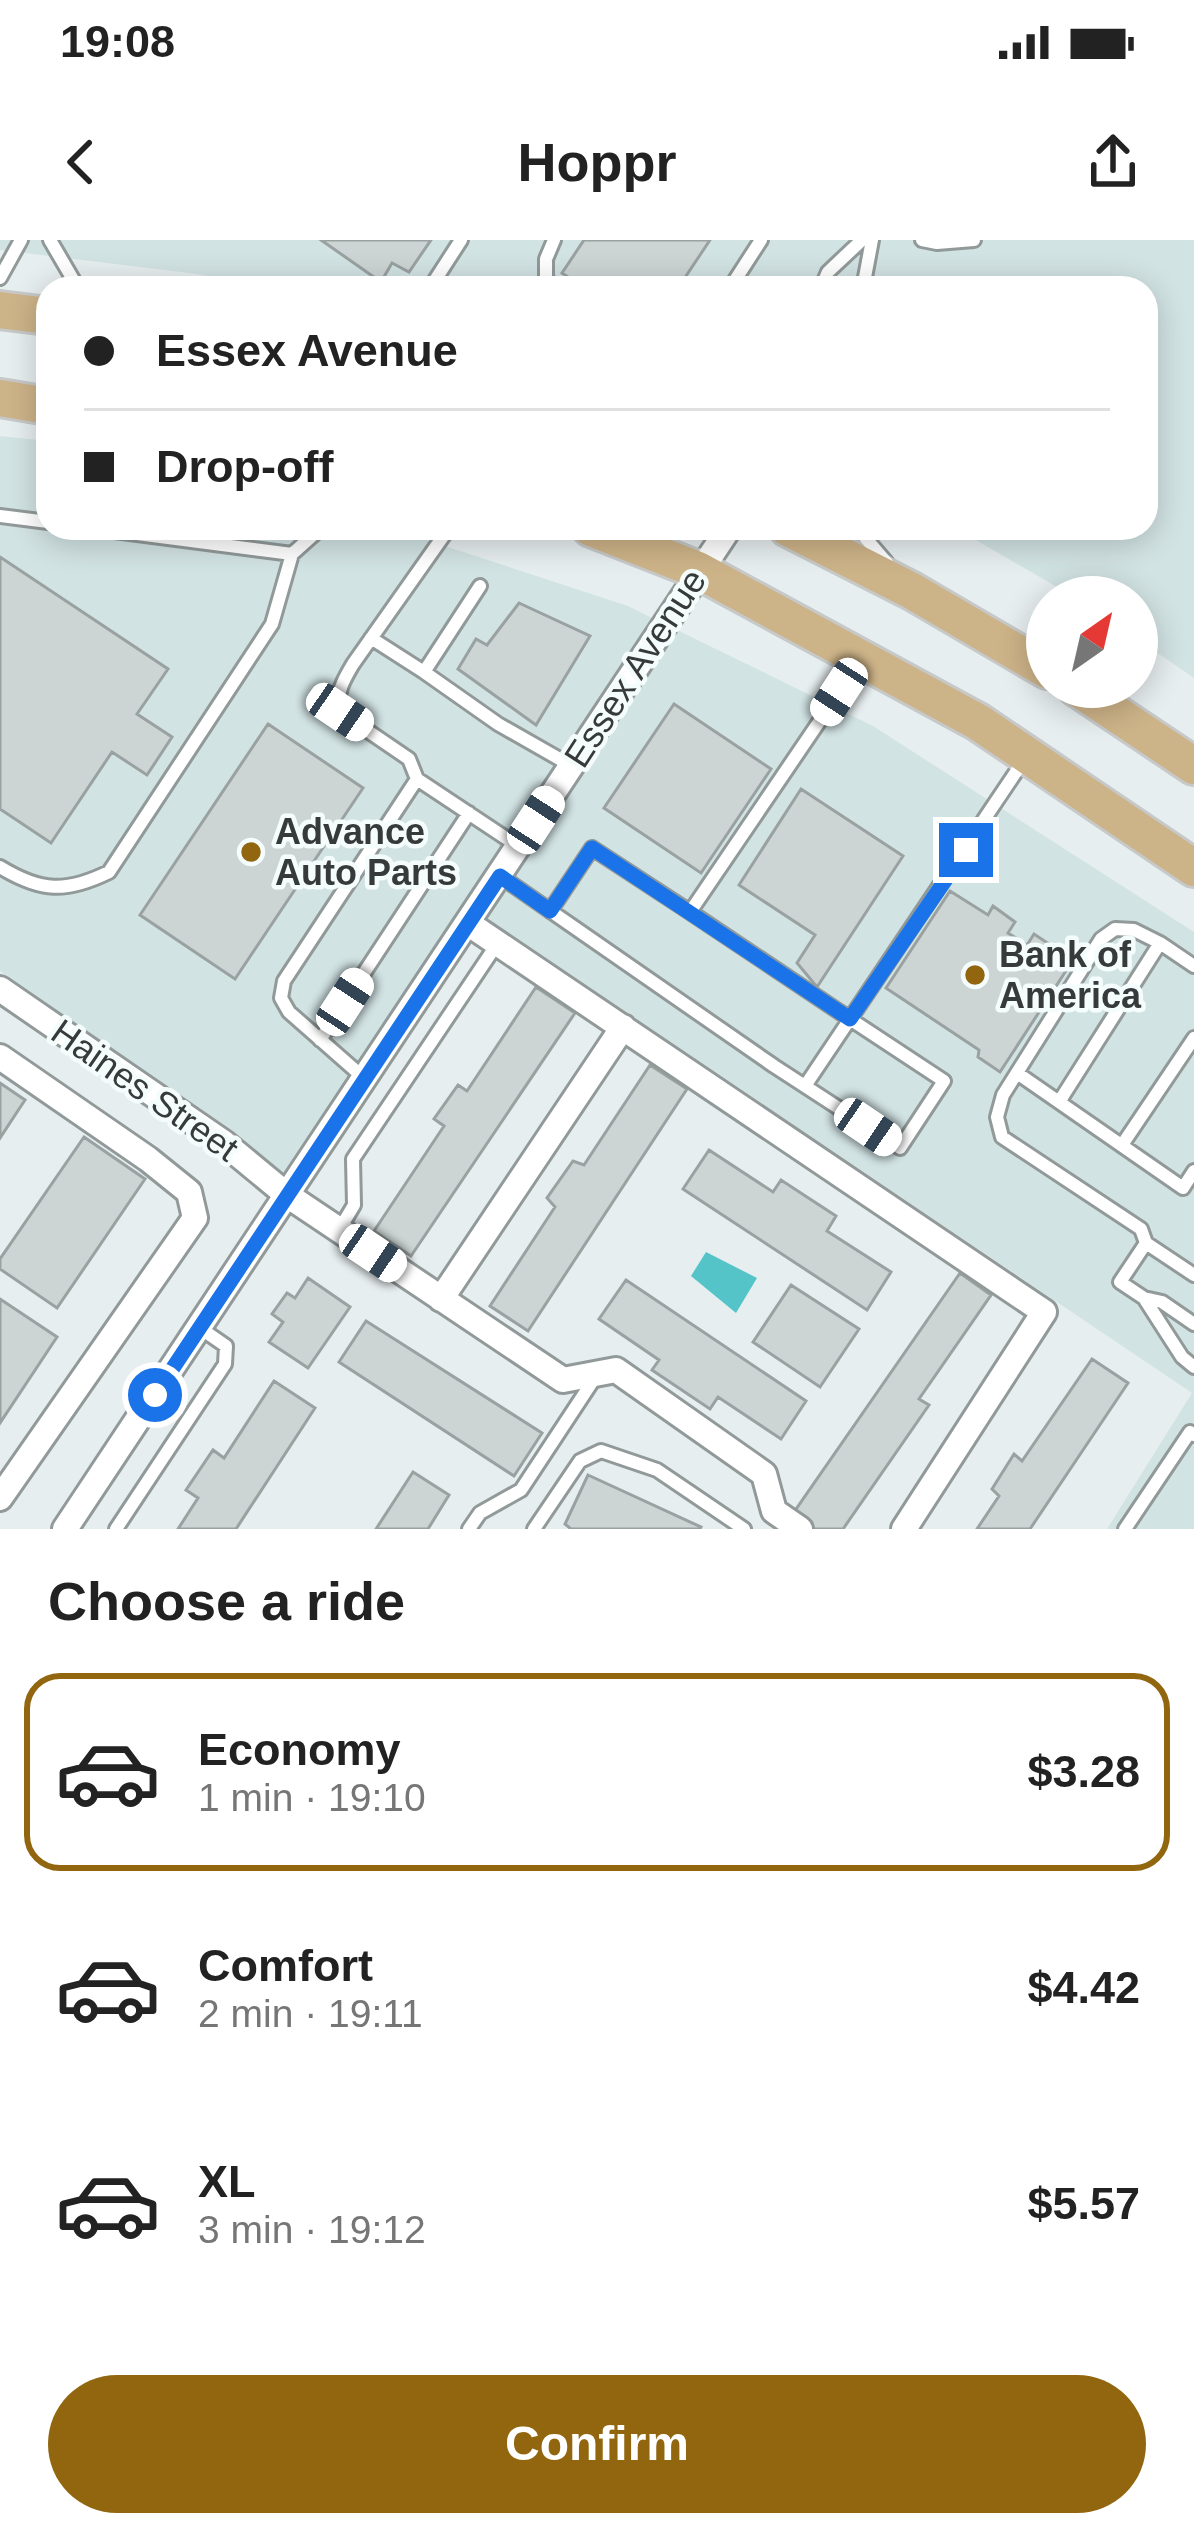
<!DOCTYPE html>
<meta charset="utf-8">
<style>
body{margin:0;font-family:Helvetica,sans-serif;background:#f6f6f6;color:#222;height:100vh;display:flex;flex-direction:column;font-size:45px;white-space:nowrap}
*{box-sizing:border-box;margin:0}
p{font-size:39px;color:#767676}
.icon{flex:none;width:66px;height:66px;fill:none;stroke:currentColor;stroke-width:2;stroke-linecap:round;stroke-linejoin:round}
.map{position:relative;height:1289px;overflow:hidden}
.details{display:flex;flex-direction:column;background:#fff;flex:1}
.details>*{flex:none}
.hud{position:absolute;left:36px;top:36px;width:1122px;height:264px;border-radius:36px;box-shadow:0 6px 30px #0003;display:grid;align-content:center;height:264px;padding:0 48px;background:#fff}
.needle{width:78px;rotate:34deg}
.tools{position:absolute;left:1026px;top:336px;display:grid;gap:24px}
.tools a{display:grid;place-items:center;width:132px;height:132px;border-radius:50%;background:#fff;box-shadow:0 6px 30px #0003;font-size:60px}
.end{position:absolute;width:54px;height:54px;margin:-27px;border:15px solid #1a73e8;background:#fff;box-shadow:0 0 0 6px #fff}
.from{border-radius:50%}
.car{position:absolute;width:36px;height:72px;margin:-36px -18px;border-radius:15px;box-shadow:0 0 9px 3px #0007;background:linear-gradient(#fff 24%,#345 0 40%,#fff 0 76%,#345 0 86%,#fff 0)}
.hud b{display:flex;align-items:center;gap:42px;height:114px;font-size:45px}
.hud b+b{border-top:3px solid #e0e0e0}
.hud i{width:30px;height:30px;background:#222}
ul{padding:0;list-style:none}
li{display:flex;align-items:center;gap:36px;height:198px;margin:0 24px 18px;padding:0 24px;border:6px solid transparent;border-radius:36px}
li div{flex:1}
li b{display:block;font-size:45px}
li em{font-style:normal;font-weight:800}
li.active{border-color:#91660e}
li>.icon{width:108px;height:108px;stroke-width:1.5}
h2{padding:0 48px;font-size:54px;line-height:144px}
.cta{display:flex;gap:24px;margin-top:auto;padding:24px 48px}
.cta a{flex:1;height:138px;border-radius:72px;background:#91660e;color:#fff;font-size:48px;font-weight:800;line-height:138px;text-align:center}
.status{display:flex;justify-content:space-between;align-items:center;height:84px;padding:0 60px;background:#fff;direction:ltr}
.status svg{height:33px;fill:currentColor}
header{display:flex;justify-content:space-between;align-items:center;height:156px;padding:0 48px;background:#fff;font-size:54px;font-weight:800}
.map>svg:first-child{display:block}
</style>
<div class="status"><b>19:08</b><svg viewBox="0 0 49 12"><path d="M0 12V9h3v3zM5 12V6h3v6zM10 12V3h3v9zM15 12V0h3v12zM26 1h20v11H26zM47 4h2v5h-2z"/></svg></div>
<header><svg class="icon" aria-label="back" viewBox="0 0 24 24"><path d="M15 5l-7 7 7 7"/></svg>Hoppr<svg class="icon" aria-label="share" viewBox="0 0 24 24"><path d="M12 15V3M7 8l5-5 5 5M5 13v7h14v-7"/></svg></header>
<div class="map">
<svg width="1194" height="1289" viewBox="0 0 1194 1289">
<rect width="100%" height="100%" fill="#e7eeef"/>
<!-- built -->
<path fill="#d2e3e4" d="M0,0H1194V438L1137,399V357H1074L955,288H1146V48H267L197,34L0,10Z
M0,196L48,201V288H390L628,366L652,378L458,677L285,934L232,891L0,731Z
M675,389L873,486L1194,692V1289H1107L1192,1153L488,679Z"/>
<!-- water -->
<path fill="#55c4c9" d="M706,1012L757,1038L736,1073L691,1036Z"/>
<!-- building -->
<path fill="#ccd4d4" stroke="#9aa1a1" stroke-width="3" d="M321,0H431L409,32L392,23L381,42Z
M584,0H710L678,48H584L562,33Z
M0,317L168,429L137,474L172,497L147,535L112,512L51,603L0,569Z
M519,363L590,396L536,485L458,429L476,399L487,405Z
M674,464L771,529L701,633L604,568Z
M268,484L363,548L235,739L140,675Z
M801,549L903,616L817,747L797,723L815,695L739,645Z
M950,651L988,675L993,666L1015,682L1008,693L1027,705L1034,694L1073,720L1000,832L978,817L979,810L886,748Z
M536,747L575,773L411,1016L374,991L444,886L434,879L458,845L467,851Z
M650,825L687,849L528,1091L490,1066L555,967L547,958L573,921L584,925Z
M0,843L25,860L0,898Z
M84,897L145,939L57,1068L0,1029V1019Z
M709,910L773,952L781,940L836,976L827,991L891,1032L867,1070L683,949Z
M960,1033L991,1055L919,1159L929,1165L843,1289H812L792,1275Z
M308,1038L350,1067L308,1128L269,1102L283,1082L272,1074L287,1053L295,1058Z
M626,1040L806,1161L781,1199L718,1157L710,1169L652,1130L659,1120L599,1079Z
M791,1045L859,1089L820,1147L753,1102Z
M0,1059L57,1097L0,1183Z
M366,1081L542,1193L514,1236L339,1122Z
M1092,1119L1128,1143L1030,1289H977L999,1256L992,1249L1014,1214L1022,1221Z
M274,1141L315,1168L236,1289H178L198,1258L186,1250L213,1210L224,1218Z
M413,1232L449,1255L428,1289H376Z
M588,1235L701,1287L700,1289H571L565,1284Z"/>
<g fill="none" stroke-linecap="round" stroke-linejoin="round">
<!-- service casing -->
<g stroke="#919999" stroke-width="18">
<path id="service" d="M50,0L78,48
M554,0L546,19V38L554,48
M922,0L937,3L974,0
M0,38L21,0
M430,48L461,0
M730,48L761,0
M821,48L828,32L862,0
M863,48L872,0
M0,276L48,282
M91,288L292,314
M857,288L887,323
M480,346L424,432L498,484L570,525
M371,398L424,432
M417,539L518,606
M0,627C41,652 66,653 109,632L272,384L292,314L321,288
M500,636L774,826L900,908L944,841L850,779L1024,520
M550,671L592,608L690,672
M1160,703L1134,690L1115,689L1101,699L1003,855L997,877L1002,897L1141,989L1146,1003L1194,1035
M320,800L469,573
M1017,833L1183,948L1194,931
M364,838L289,772L281,758L284,741L417,539L409,519L340,472C335,454 344,439 353,424L449,288
M805,846L850,779L690,672L861,420
M1059,862L1160,703L1194,726
M1122,905L1194,798
M339,990L354,965L353,919L497,704
M1146,1003L1120,1042L1144,1058L1182,1117L1194,1127
M1144,1058L1162,1062L1194,1084
M116,1289L225,1124L226,1106L200,1088
M469,1289L480,1273L521,1250L596,1136
M534,1289L580,1221L601,1211L657,1230L744,1289
M1125,1289L1190,1192L1194,1195"/>
</g>
<!-- minor casing -->
<g stroke="#919999" stroke-width="30">
<path id="minor" d="M469,684L1044,1072L904,1289
M0,749L224,903L287,955L563,1140L616,1130L764,1234L774,1271L800,1289
M0,817L148,919L189,952L195,978L0,1258
M441,1059L623,787
M65,1289L729,288"/>
</g>
<!-- primary casing -->
<g stroke="#c7c8c8" stroke-width="42">
<path id="primary" d="M0,70L48,76
M0,158L48,166
M591,288L698,330L978,482L1194,628
M788,288L912,351L1047,430
M1076,447L1194,526"/>
</g>
<!-- service -->
<use href="#service" stroke="#fff" stroke-width="12"/>
<!-- minor -->
<use href="#minor" stroke="#fff" stroke-width="24"/>
<!-- primary -->
<use href="#primary" stroke="#cdb388" stroke-width="36"/>
</g>
<g fill="none" stroke-linecap="round" stroke-linejoin="round">
<!-- route -->
<path stroke="#1a73e8" stroke-width="15" d="M155,1155L500,636L550,671L592,608L850,779L966,610"/>
</g>
<!-- markers -->
<g fill="#91660e" stroke="#f4fcfc" stroke-width="4.5">
<circle cx="251" cy="612" r="12"/>
<circle cx="975" cy="735" r="12"/>
</g>
<g text-anchor="middle" dominant-baseline="central" stroke-width="9" stroke-linejoin="round" paint-order="stroke">
<!-- street labels -->
<g font-size="36" fill="#373a3a" stroke="#f4fcfc">
<text transform="translate(635 428) rotate(-57)">Essex Avenue</text>
<text transform="translate(145 850) rotate(35)">Haines Street</text>
</g>
<!-- poi labels -->
<g font-size="36" font-weight="bold" fill="#373a3a" stroke="#f4fcfc" text-anchor="start">
<text x="275" y="591">Advance<tspan x="275" dy="41">Auto Parts</tspan></text>
<text x="999" y="714">Bank of<tspan x="999" dy="41">America</tspan></text>
</g>
</g>
</svg>
<div class="tools">
<a><svg class="needle" viewBox="-14 -14 28 28"><path d="M0-13l5 13h-10z" fill="#e53935"/><path d="M0 13l5-13h-10z" fill="#767676"/></svg></a>
</div>
<i class="end from" style="left:155px;top:1155px"></i>
<i class="end" style="left:966px;top:610px"></i>
<i class="car" style="left:839px;top:452px;rotate:213deg"></i>
<i class="car" style="left:340px;top:472px;rotate:124deg"></i>
<i class="car" style="left:536px;top:580px;rotate:33deg"></i>
<i class="car" style="left:345px;top:762px;rotate:33deg"></i>
<i class="car" style="left:868px;top:887px;rotate:124deg"></i>
<i class="car" style="left:373px;top:1013px;rotate:124deg"></i>
<div class="hud">
<b><i class="from"></i>Essex Avenue</b>
<b><i></i>Drop-off</b>
</div>
</div>
<section class="details">
<h2>Choose a ride</h2>
<ul>
<li class="active"><svg class="icon" aria-label="car" viewBox="0 0 24 24"><path d="M5 17H2v-5l4-1 3-4h7l3 4 3 1v5h-3M9 17h6M6 11h13"/><circle cx="7" cy="17" r="2"/><circle cx="17" cy="17" r="2"/></svg><div><b>Economy</b><p>1 min · 19:10</p></div><em>$3.28</em></li>
<li><svg class="icon" aria-label="car" viewBox="0 0 24 24"><path d="M5 17H2v-5l4-1 3-4h7l3 4 3 1v5h-3M9 17h6M6 11h13"/><circle cx="7" cy="17" r="2"/><circle cx="17" cy="17" r="2"/></svg><div><b>Comfort</b><p>2 min · 19:11</p></div><em>$4.42</em></li>
<li><svg class="icon" aria-label="car" viewBox="0 0 24 24"><path d="M5 17H2v-5l4-1 3-4h7l3 4 3 1v5h-3M9 17h6M6 11h13"/><circle cx="7" cy="17" r="2"/><circle cx="17" cy="17" r="2"/></svg><div><b>XL</b><p>3 min · 19:12</p></div><em>$5.57</em></li>
</ul>
<div class="cta"><a>Confirm</a></div>
</section>
